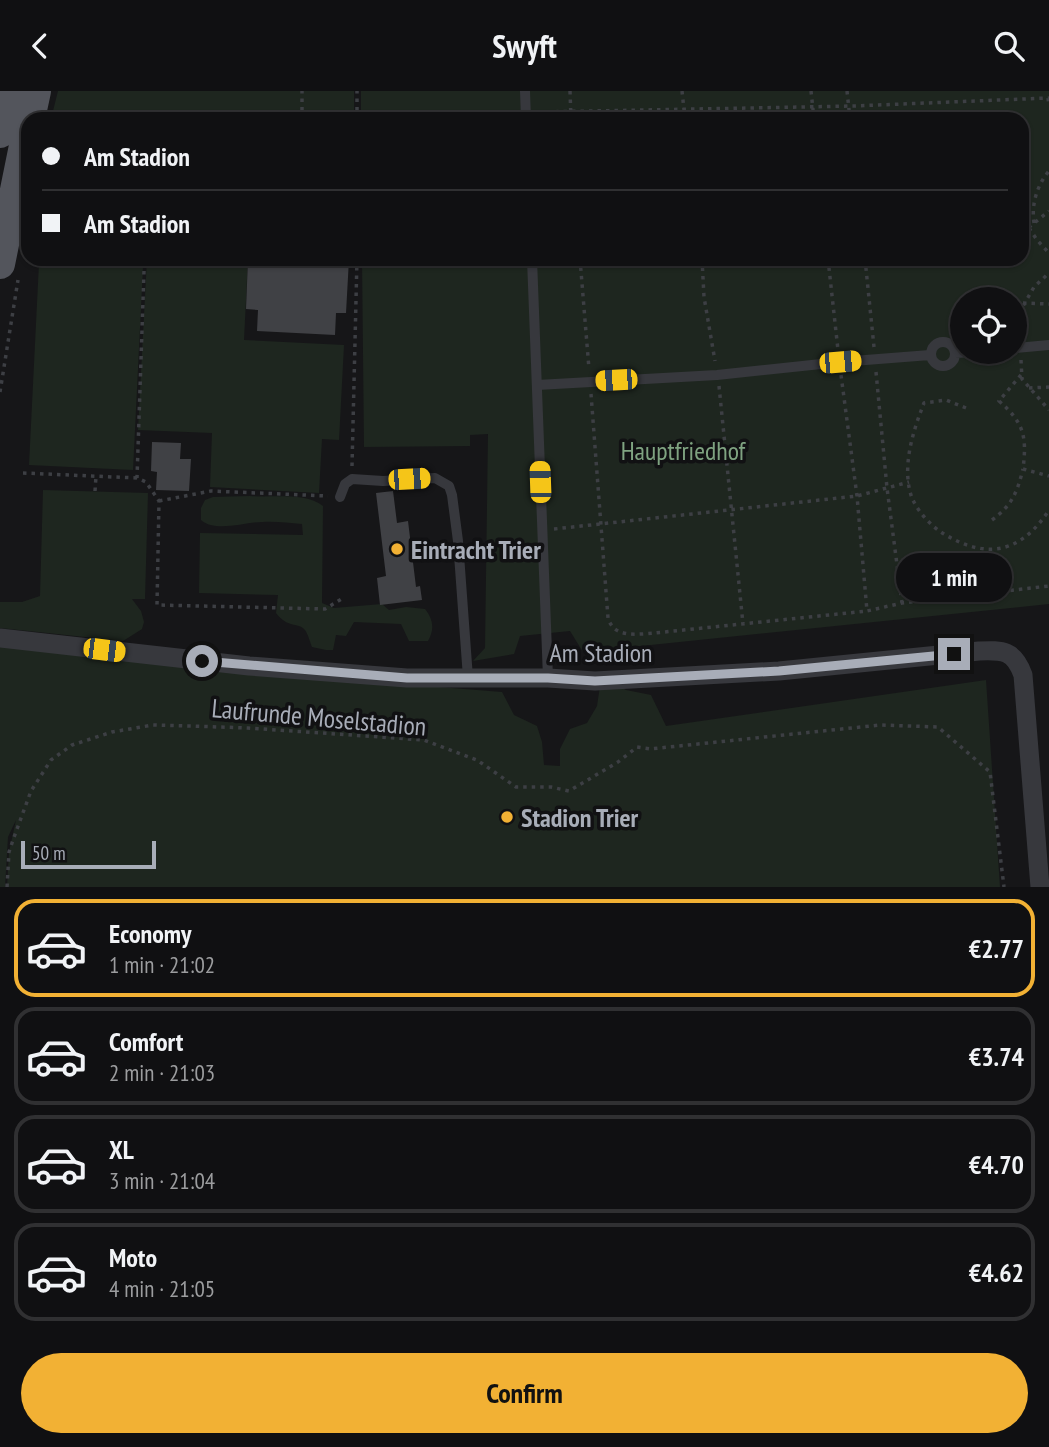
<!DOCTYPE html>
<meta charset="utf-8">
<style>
body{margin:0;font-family:"PT Sans Narrow",sans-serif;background:#1e1e20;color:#f1f3f6;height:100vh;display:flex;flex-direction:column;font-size:26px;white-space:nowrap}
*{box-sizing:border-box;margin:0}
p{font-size:23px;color:#9c9d9f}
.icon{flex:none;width:38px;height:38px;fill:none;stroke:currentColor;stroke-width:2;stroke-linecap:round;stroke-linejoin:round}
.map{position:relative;height:796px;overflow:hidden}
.drawer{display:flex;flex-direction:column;background:#101012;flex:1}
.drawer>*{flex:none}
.hud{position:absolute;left:21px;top:21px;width:1008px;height:154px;border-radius:21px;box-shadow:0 2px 5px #0004,0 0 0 2px #303032;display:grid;align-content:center;height:154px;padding:0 21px;background:#101012}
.controls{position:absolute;left:950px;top:196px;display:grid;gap:14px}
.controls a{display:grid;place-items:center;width:77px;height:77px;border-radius:50%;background:#101012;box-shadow:0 2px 5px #0004,0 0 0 2px #303032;font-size:35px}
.scale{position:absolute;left:21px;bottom:18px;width:135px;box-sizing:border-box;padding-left:7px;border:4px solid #a8adb8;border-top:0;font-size:19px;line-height:24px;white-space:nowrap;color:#a8adb8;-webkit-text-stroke:5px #111113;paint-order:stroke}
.end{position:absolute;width:32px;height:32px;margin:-16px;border:9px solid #a8adb8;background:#111;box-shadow:0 0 0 4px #111}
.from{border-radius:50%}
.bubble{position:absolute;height:49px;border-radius:24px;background:#101012;box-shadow:0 2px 5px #0004,0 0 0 2px #303032;font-size:23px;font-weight:600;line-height:49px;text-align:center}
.car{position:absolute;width:21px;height:42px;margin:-21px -10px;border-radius:9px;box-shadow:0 0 5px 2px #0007;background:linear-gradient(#f5c518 24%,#345 0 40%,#f5c518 0 76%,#345 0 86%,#f5c518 0)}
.hud b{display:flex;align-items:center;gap:24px;height:66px;font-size:26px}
.hud b+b{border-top:2px solid #303032}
.hud i{width:18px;height:18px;background:#f1f3f6}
ul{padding:12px 0 0;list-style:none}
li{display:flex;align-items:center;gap:21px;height:98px;margin:0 14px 10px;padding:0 7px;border:4px solid #303032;border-radius:21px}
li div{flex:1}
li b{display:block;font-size:26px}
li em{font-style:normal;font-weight:600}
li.active{border-color:#f2b134}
li>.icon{width:63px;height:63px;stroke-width:1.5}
.cta{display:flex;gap:14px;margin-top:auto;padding:14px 21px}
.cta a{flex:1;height:80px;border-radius:42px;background:#f2b134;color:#111;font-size:28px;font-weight:600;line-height:80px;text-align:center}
header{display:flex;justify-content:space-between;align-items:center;height:91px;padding:0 21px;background:#101012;font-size:32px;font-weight:600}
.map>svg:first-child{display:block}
</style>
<header><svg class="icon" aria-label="back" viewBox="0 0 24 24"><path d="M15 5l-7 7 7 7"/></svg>Swyft<svg class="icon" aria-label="search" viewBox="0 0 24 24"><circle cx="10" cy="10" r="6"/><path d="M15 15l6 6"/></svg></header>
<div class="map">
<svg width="1049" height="796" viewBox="0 0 1049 796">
<rect width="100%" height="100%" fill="#161618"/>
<!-- green -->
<path fill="#1e261f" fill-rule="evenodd" d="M58,0H354V28H51Z
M361,0H1049V513L583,561L570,540L520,545L514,563L473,570L485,557L488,343L470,344V355L364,356L362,168H1022V28H361ZM962,208H1015V261H962Z
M147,168H248L244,249L344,254L339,349L322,348L319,402L210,396L212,342L138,339Z
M39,172L143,176L133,379L29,374Z
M43,399L148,402L145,508H132L141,520L144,531L142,538L123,550L0,537V511H22L40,505Z
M250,405C272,407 305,401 323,415L322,512L334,517L382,513L389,519L406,516L425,518C433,528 435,538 428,550H409L401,533L354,531L346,545L336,544L333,559H326L312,556C310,551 308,543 305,539C299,531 288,538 276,522L278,504L199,502L200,442L303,444L302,433C289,432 275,430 262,431C245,431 216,442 201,429V417L205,409L213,406Z
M0,555L237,580L502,601L514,624L537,635L542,651L544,674L560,675V658L570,638L587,632L597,615L600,595L609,590L626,599L651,604L666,635L986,589L1000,796H7L9,761L16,729L8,746L5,796H0Z"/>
<!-- building -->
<path fill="#404145" d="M248,168H349L346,222H336L335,244L257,240L258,219L246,218Z
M152,351L181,352L180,368H191L189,400L156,399L157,381L151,380Z
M393,400L397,432L408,430L416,496L420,495L422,509L380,514L377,487L386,485L376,402Z"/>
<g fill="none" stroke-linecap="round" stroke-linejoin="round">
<!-- path -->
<path stroke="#3d3f44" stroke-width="3.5" stroke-dasharray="3.5 5" stroke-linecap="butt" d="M570,0L571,28
M682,0L685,28
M811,0L814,28
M847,0L850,28
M538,21L854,15L1048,7L1049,15
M302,28V0
M357,28V0
M1034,132C1031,114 1037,94 1049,80
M1029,137L1037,149L1049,162
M1022,142L1049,120
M580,168L589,278
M702,168L704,206L715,270
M828,168L838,259
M865,168L874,256
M544,171L624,168
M144,180L137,387L146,391L159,410L157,514L325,518L343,507
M1023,212L1049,213
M1015,229L1034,196L1049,182
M1021,269L1022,288L1049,319
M876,281L887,397L902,512
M841,284L857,405L867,520L902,512L1049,495
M1021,284L999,310C1024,332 1027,345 1023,378L1049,385
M719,295L743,533
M1029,297L1049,296
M0,301L18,189
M591,303L608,527C614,548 638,543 655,542L867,520
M966,317L946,309L924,312C913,340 901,377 912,407C918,421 931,435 944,443C987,469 1021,462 1049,419
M352,375L357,168
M23,382L137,387
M95,400L96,385
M159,410L211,400L328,405
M992,429C1012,414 1017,402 1023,378
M554,438L857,405L909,391
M7,796L9,761L13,749L31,700L51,669L72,654L112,641L153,634L191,635L248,637L424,649L477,669L516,696H551L569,700L618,671L637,656L650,658L717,651L880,634L938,636L990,681L1004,796"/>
<!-- lane -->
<path stroke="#37383d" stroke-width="10" d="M525,0L526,28
M532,168L548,587
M931 263a12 12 0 1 1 24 0a12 12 0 1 1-24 0Z
M1015,257L1049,254
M955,262L974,261
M537,294L717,284L840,271L930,264
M340,406L345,393L352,388L383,390L435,387L449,395L452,404L458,450L468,587"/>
<!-- street -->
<path stroke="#37383d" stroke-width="19" d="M0,547L249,575L407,587H548L595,590L779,580L979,560C1003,559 1014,559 1023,584L1040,796"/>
<!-- primary -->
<path stroke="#53555c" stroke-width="30" d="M30,28L36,0
M0,42L10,0
M0,173L28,35"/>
</g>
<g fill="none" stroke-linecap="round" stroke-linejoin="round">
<!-- route -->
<path stroke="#a8adb8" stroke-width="9" d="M202,570L407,587H548L595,590L779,580L954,563"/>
</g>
<!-- markers -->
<g fill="#f2b134" stroke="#111113" stroke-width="2.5">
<circle cx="397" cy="458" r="7"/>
<circle cx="507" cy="726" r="7"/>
</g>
<g text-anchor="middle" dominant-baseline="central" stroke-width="7" stroke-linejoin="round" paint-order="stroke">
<!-- park labels -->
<g font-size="26" fill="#7fa381" stroke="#111113">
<text x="683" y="359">Hauptfriedhof</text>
</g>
<!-- poi labels -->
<g font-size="26" font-weight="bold" fill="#a8adb8" stroke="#111113" text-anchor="start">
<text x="411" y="458">Eintracht Trier</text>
<text x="521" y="726">Stadion Trier</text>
</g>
<!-- street labels -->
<g font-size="26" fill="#a8adb8" stroke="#111113">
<text x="601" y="561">Am Stadion</text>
<text transform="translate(319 626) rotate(5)">Laufrunde Moselstadion</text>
</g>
</g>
</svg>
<div class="controls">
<a><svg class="icon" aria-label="locate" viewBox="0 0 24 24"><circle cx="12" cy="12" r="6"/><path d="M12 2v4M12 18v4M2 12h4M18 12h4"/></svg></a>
</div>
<div class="scale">50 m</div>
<i class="end from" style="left:202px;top:570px"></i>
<i class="end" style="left:954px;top:563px"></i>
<div class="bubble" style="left:896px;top:462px;width:116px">1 min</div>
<i class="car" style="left:840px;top:271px;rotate:85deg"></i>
<i class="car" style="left:616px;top:289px;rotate:267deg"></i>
<i class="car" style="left:409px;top:388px;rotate:87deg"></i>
<i class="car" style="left:540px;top:391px;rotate:358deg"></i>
<i class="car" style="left:104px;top:559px;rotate:97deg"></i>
<div class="hud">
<b><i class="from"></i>Am Stadion</b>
<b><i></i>Am Stadion</b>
</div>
</div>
<section class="drawer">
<ul>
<li class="active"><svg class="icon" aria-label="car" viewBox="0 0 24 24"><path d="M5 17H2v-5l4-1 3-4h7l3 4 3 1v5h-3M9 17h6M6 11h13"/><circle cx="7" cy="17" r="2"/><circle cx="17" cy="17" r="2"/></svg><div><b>Economy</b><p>1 min · 21:02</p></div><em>€2.77</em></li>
<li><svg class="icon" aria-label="car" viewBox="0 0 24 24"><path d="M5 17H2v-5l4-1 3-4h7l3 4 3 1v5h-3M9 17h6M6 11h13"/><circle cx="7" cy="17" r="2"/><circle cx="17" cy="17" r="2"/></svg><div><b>Comfort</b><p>2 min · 21:03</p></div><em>€3.74</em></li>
<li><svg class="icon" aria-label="car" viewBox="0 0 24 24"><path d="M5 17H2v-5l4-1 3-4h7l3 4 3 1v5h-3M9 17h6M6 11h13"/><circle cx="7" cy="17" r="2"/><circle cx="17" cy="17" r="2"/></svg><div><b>XL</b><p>3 min · 21:04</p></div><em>€4.70</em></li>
<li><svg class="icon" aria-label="car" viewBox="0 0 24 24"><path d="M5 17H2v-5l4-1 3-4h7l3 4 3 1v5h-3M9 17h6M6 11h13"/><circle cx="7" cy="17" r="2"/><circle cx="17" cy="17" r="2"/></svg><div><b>Moto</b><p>4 min · 21:05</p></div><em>€4.62</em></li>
</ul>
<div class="cta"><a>Confirm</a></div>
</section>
